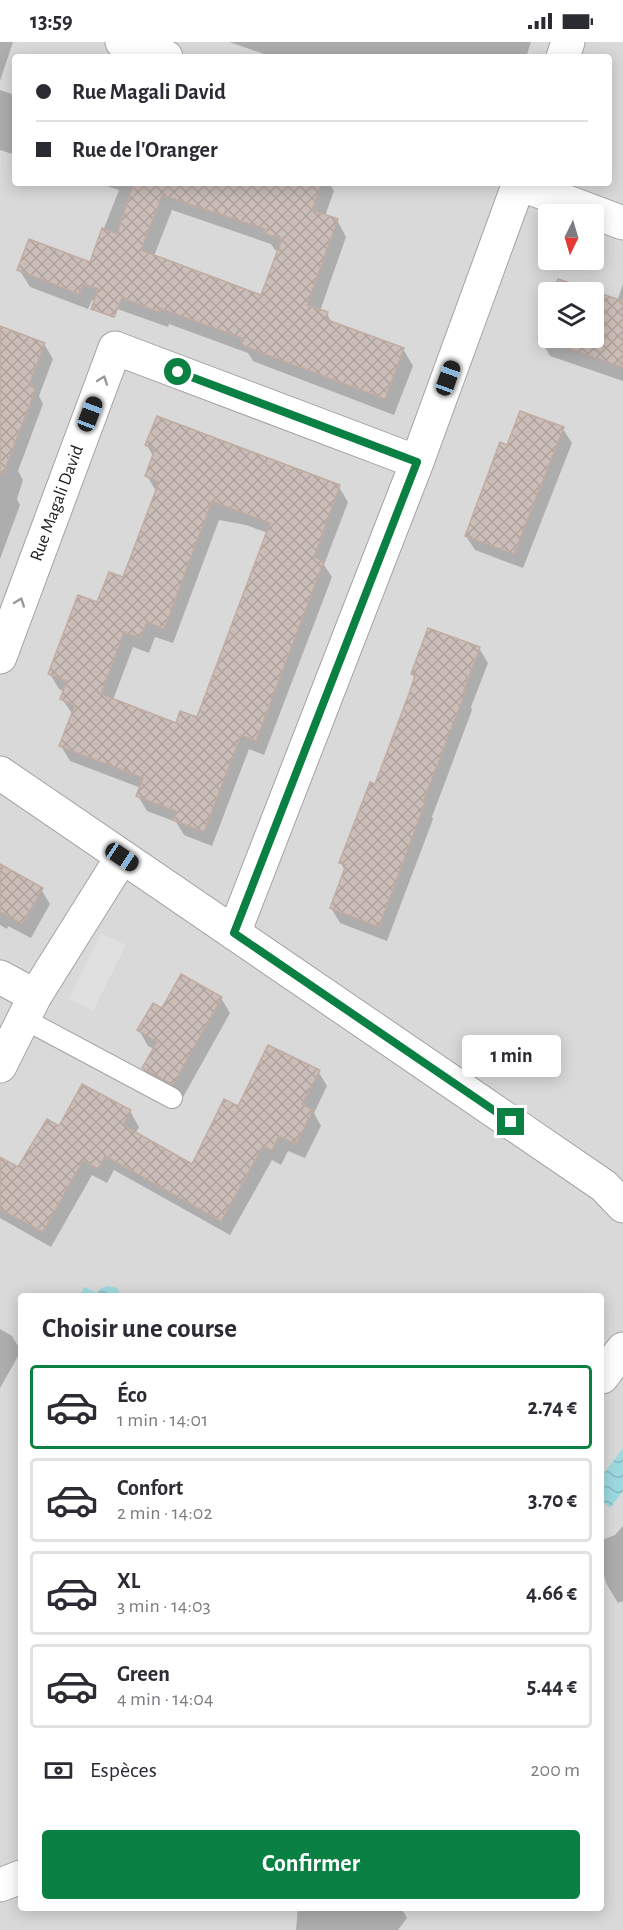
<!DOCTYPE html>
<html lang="fr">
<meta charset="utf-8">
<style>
body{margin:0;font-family:"Alegreya Sans",sans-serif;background:#f7f7f7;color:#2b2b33;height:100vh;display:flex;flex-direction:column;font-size:22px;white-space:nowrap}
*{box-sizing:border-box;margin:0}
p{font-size:20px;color:#7c7c81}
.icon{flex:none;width:33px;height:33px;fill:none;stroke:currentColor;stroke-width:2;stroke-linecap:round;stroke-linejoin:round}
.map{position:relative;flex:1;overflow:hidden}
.drawer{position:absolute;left:18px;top:1251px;width:586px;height:618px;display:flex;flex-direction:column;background:#fff;border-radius:6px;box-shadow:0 3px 15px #0003}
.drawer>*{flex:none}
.banner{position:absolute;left:12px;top:12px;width:600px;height:132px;border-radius:6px;box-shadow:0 3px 15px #0003;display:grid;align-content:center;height:132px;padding:0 24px;background:#fff}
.needle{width:39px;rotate:185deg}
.buttons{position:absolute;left:538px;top:162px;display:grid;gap:12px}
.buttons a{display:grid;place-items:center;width:66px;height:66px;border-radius:6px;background:#fff;box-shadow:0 3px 15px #0003;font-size:30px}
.end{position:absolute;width:27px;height:27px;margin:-14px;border:8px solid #0b8043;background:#fff;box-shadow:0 0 0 3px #fff}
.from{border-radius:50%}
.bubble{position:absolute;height:42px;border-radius:6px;background:#fff;box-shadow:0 3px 15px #0003;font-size:20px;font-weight:700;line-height:42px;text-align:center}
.car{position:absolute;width:18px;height:36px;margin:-18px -9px;border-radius:8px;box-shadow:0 0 4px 2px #0007;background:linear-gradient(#222 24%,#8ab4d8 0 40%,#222 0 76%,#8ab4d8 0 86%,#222 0)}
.banner b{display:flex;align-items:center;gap:21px;height:57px;font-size:22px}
.banner b+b{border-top:2px solid #e1e1e2}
.banner i{width:15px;height:15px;background:#2b2b33}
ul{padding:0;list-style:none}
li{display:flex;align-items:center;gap:18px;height:84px;margin:0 12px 9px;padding:0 12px;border:3px solid #e1e1e2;border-radius:6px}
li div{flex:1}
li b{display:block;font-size:22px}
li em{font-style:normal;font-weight:700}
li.selected{border-color:#0b8043}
li>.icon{width:54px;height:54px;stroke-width:1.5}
h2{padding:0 24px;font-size:27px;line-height:72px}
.pay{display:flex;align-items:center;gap:15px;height:66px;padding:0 24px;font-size:22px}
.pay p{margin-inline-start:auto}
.button{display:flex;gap:12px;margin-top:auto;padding:12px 24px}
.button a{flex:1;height:69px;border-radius:6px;background:#0b8043;color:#fff;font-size:24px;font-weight:700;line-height:69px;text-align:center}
.status{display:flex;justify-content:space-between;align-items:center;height:42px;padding:0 30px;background:#fff;direction:ltr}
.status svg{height:16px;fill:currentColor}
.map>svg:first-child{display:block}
</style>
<div class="status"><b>13:59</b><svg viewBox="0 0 49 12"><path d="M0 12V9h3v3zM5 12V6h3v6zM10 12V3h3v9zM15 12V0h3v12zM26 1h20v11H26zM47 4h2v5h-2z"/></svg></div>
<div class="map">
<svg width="623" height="1888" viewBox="0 0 623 1888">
<defs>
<pattern id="water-waves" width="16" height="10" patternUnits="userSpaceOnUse" patternTransform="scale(1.5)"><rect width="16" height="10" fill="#9dd9e0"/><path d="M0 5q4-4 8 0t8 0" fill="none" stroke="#87bac0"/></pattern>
<pattern id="building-cross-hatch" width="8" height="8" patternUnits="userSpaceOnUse" patternTransform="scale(1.5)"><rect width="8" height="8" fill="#cbbdb7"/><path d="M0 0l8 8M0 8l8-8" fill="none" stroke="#aea29d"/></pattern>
</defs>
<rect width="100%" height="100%" fill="#efe8e1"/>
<!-- residential -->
<path fill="#dad9d9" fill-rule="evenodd" d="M0,0H623V1888H0ZM15,15H609V141H15ZM549,172H594V218H549ZM549,250H594V296H549ZM21,1254H602V1866H21Z"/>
<!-- parking -->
<path fill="#e0e0e0" d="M101,891L126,903L93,969L69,957Z"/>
<!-- water -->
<path fill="url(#water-waves)" d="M107,1244L117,1246L122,1254H80L84,1245L97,1251L100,1247Z
M623,1406V1449L610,1466L602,1459V1434Z"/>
<!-- shadow -->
<path fill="#0003" fill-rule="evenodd" d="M0,0H13L0,39Z
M229,0H531L526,15H273Z
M0,48L15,53V113L0,108Z
M97,141H329L334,149L325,174L337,178L346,195L320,269L327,272L332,281L403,307L413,324L394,373L253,319L248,311L169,282L168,285L92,258L88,267L30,245L20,229L90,222L119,148ZM172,168L271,202L275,208L279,209L262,255L154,214Z
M559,239L593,250H555Z
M623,242V339L550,314L539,295L549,268V296H594V251L617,259Z
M0,286L44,302L53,317L39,354L43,362L18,429L23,438L17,457L20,463L0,517Z
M563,387L572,401L523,526L475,508L466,494L508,405Z
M147,403L339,445L348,460L324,523L332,535L264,713L249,707L212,804L184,793L176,780L147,769L138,754L141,746L70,719L61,704L73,673L62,657L65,650L59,647L50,632L98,562L124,537L156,449L147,434L154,416ZM219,478L246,483L268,491L197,677L177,683L113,658L133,605L149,611L155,595L173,601Z
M479,606L488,621L471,665L472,668L432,775L433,777L387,899L340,881L331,866L345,829L341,821L376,744L415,637L412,632Z
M0,824L41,847L50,862L31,896L8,884L7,887L0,883Z
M221,956L230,971L182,1057L152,1041L143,1026L154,1007L148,1004L139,988L162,968Z
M318,1029L327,1044L314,1071L321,1084L305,1116L288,1109L281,1123L272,1118L230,1193L114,1128L107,1141L92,1133L51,1205L0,1176V1133L19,1127L59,1086L130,1069L139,1085L135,1092L192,1124L239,1066Z
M0,1287L12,1294L21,1309L0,1346Z
M623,1484V1559L618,1561L606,1541L602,1526V1498L615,1493Z
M298,1866H401L407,1876L398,1888H296Z"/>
<!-- building -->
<path fill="url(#building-cross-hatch)" stroke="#c1aca2" stroke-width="1.5" fill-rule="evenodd" d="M134,141H322L312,168L338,177L307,263L328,270L325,277L404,306L385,357L241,303L244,297L160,266L159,270L122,256L114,275L91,267L98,247L83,242L79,252L17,228L29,197L90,220L102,186L117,192ZM162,153L265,187L263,191L282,197L261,253L141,208Z
M558,237L623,259V325L538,296L549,263V296H594V250H554Z
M0,284L45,301L29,343L36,346L3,432H0Z
M520,369L564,385L514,512L465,494L500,400L507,403Z
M157,374L340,443L314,515L324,519L256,699L241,693L204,790L173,778L176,769L136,754L143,736L59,704L75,663L60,657L67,639L48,632L78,553L97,560L109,530L123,535L159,440L145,434L155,407L145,403ZM212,459L270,481L197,675L180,669L176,681L101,652L124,590L140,596L147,580L164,587Z
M428,586L480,605L463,651H465L423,760L425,761L379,885L330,866L346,823L339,821L370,740L375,742L410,649L415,633L411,632Z
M0,822L43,846L22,882L0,870Z
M181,932L222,955L173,1043L142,1026L157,1000L137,988L153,961L162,966Z
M268,1003L320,1028L302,1062L313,1068L296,1102L279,1094L272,1108L263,1104L221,1179L105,1114L98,1127L83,1118L43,1190L0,1167V1115L18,1125L47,1077L59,1084L82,1042L131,1068L123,1083L192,1122L224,1057L238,1064Z"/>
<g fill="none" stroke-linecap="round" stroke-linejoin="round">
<!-- lane casing -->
<g stroke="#a3a3a3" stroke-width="22">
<path id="lane" d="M24,977L172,1056"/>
</g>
<!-- street casing -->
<g stroke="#a3a3a3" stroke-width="35">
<g id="street">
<path d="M122,0L166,15"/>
<path d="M563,15L568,0"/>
<path d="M517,141L623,181"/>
<path id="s1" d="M0,615L115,306L417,420"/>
<path d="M0,731L604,1144L623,1164"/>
<path d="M234,891L417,420L519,141"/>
<path d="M0,935L35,954"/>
<path d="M0,1024L35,954L122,815"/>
<path d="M602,1335L623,1307"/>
<path d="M0,1843L21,1835"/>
</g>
</g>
<!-- lane -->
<use href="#lane" stroke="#fff" stroke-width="20"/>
<!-- street -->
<use href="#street" stroke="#fff" stroke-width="33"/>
</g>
<!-- one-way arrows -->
<defs><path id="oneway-chevron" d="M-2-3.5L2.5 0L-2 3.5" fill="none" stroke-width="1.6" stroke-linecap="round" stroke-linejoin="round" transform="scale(1.5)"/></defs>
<g stroke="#999">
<use href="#oneway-chevron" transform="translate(103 338) rotate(-70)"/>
<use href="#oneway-chevron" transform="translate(20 560) rotate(-70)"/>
</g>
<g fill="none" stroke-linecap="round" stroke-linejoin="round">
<!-- route -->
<path stroke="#0b8043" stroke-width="8" d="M178,330L417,420L234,891L511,1080"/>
</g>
<g text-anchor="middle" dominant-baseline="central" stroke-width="4.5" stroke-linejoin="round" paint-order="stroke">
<!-- street labels -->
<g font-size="18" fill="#1c1c1c" stroke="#fff">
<text stroke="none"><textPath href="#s1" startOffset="164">Rue Magali David</textPath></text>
</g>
</g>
</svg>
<div class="buttons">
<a><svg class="needle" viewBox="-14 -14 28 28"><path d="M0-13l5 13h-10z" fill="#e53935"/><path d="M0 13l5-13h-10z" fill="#7c7c81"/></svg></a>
<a><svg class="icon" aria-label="layers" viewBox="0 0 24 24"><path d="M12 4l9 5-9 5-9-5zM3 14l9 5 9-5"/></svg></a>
</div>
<i class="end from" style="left:178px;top:330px"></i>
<i class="end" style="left:511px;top:1080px"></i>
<div class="bubble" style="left:462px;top:993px;width:99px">1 min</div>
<i class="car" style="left:448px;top:336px;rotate:20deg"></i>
<i class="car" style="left:90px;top:372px;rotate:21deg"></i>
<i class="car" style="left:122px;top:815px;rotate:124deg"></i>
<div class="banner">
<b><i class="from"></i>Rue Magali David</b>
<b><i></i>Rue de l'Oranger</b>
</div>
<section class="drawer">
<h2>Choisir une course</h2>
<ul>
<li class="selected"><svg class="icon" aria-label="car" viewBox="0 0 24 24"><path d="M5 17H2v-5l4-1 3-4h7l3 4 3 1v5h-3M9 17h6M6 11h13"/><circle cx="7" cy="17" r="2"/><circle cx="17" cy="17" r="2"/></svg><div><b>Éco</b><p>1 min · 14:01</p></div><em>2.74 €</em></li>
<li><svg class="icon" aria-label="car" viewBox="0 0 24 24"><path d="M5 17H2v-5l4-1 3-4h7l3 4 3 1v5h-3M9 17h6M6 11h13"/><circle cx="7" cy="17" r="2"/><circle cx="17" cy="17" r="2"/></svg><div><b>Confort</b><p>2 min · 14:02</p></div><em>3.70 €</em></li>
<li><svg class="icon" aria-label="car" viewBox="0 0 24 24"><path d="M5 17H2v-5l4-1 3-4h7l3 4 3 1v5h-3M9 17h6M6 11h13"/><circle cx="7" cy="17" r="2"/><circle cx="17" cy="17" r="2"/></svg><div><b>XL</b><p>3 min · 14:03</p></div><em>4.66 €</em></li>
<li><svg class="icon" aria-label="car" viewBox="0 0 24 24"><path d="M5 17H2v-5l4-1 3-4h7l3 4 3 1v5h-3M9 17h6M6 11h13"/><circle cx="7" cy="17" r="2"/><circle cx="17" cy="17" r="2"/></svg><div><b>Green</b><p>4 min · 14:04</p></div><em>5.44 €</em></li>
</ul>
<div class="pay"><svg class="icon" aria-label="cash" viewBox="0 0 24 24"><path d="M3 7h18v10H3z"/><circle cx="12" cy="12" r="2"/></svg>Espèces<p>200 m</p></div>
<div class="button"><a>Confirmer</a></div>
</section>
</div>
